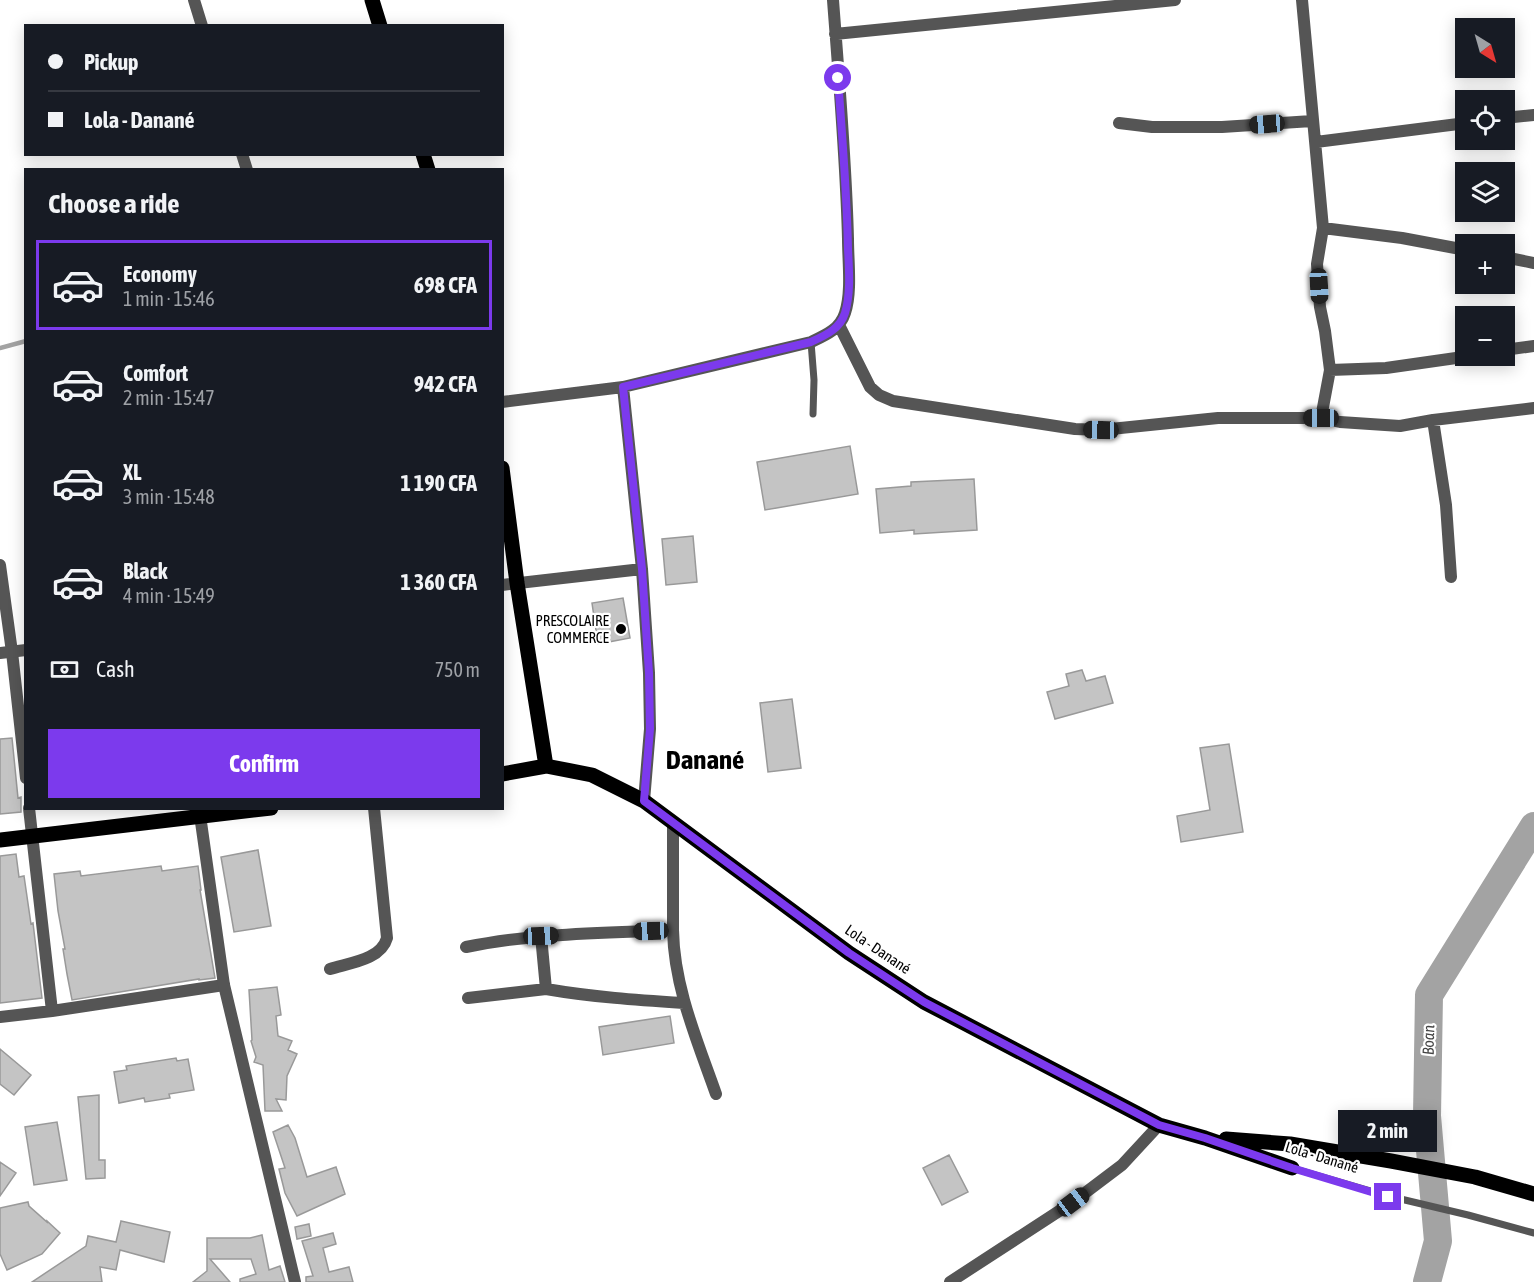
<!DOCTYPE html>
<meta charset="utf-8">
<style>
body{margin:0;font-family:"Asap Condensed",sans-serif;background:#242831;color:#f1f3f6;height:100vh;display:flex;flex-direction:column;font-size:22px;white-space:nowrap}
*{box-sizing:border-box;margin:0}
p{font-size:20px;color:#9ea1a6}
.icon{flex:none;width:33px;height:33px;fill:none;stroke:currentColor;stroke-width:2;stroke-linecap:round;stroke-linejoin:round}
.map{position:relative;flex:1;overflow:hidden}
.sheet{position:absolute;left:24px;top:168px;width:480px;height:642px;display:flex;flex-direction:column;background:#171b24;border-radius:0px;box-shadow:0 3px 15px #0003}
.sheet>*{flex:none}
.top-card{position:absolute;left:24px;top:24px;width:480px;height:132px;border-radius:0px;box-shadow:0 3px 15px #0003;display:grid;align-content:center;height:132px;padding:0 24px;background:#171b24}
.needle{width:39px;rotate:143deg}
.tools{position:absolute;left:1455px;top:18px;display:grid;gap:12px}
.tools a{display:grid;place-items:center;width:60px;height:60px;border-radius:0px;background:#171b24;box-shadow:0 3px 15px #0003;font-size:30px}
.end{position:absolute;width:27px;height:27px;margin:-14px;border:8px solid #7c3aed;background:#fff;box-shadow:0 0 0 3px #fff}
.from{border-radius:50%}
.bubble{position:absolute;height:42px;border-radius:0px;background:#171b24;box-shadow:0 3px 15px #0003;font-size:20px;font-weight:700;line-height:42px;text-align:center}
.car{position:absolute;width:18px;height:36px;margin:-18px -9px;border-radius:8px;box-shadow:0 0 4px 2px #0007;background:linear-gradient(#222 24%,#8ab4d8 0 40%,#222 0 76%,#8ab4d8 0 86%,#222 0)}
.top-card b{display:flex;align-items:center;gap:21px;height:57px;font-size:22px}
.top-card b+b{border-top:2px solid #363941}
.top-card i{width:15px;height:15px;background:#f1f3f6}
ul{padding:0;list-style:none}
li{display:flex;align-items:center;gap:18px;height:90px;margin:0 12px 9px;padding:0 12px;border:3px solid transparent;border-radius:0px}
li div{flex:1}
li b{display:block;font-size:22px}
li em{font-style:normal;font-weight:700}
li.on{border-color:#7c3aed}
li>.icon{width:54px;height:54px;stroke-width:1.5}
h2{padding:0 24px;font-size:27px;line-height:72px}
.pay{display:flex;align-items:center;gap:15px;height:66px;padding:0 24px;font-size:22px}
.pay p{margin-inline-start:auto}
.primary-button{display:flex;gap:12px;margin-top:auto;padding:12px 24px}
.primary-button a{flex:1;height:69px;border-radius:0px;background:#7c3aed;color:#fff;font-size:24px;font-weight:700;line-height:69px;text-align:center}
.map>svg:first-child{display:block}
</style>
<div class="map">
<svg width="1534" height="1282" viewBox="0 0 1534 1282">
<rect width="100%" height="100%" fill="#fff"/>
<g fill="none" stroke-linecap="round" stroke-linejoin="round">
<!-- stream -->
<path stroke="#a3a3a3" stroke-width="4.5" d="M0,348L26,341"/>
<!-- river -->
<path stroke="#a3a3a3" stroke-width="28" d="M1427,1282L1438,1241L1427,1116L1429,995L1534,826"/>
</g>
<!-- building -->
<path fill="#c4c4c4" stroke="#999" stroke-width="1.5" d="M850,446L858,494L765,510L757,462Z
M974,479L977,530L914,534V530L880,533L876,489L911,486V482Z
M693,536L697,582L666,585L662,539Z
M623,598L630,638L598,644L592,603Z
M1082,670L1086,681L1105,676L1113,703L1055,719L1047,692L1069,686L1066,674Z
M792,699L801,768L768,772L760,703Z
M12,738L18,798L21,797V812L0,814V739Z
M1229,744L1243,832L1181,842L1177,816L1210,810L1200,748Z
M258,850L271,926L234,932L221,857Z
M16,854L19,877L24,876L31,924L33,923L42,998L0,1003V856Z
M161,866L162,871L198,866L201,890H200L215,978L199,980V979L72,1000L67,974L63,949H65L58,911L54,874L80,871L81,876Z
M277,987L281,1015L276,1016L278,1036L292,1041L288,1050L297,1054L287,1076L286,1100L276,1099L282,1111H265L263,1065L254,1062L256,1057L251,1041L252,1040L249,990Z
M670,1016L674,1043L603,1055L599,1027Z
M0,1049L31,1075L14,1095L0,1084Z
M176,1058L177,1061L188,1059L194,1090L169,1094L170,1098L145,1102L144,1098L119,1103L114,1072L127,1070L126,1066Z
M99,1095V1160H105V1178L86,1179L78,1097Z
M57,1122L67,1180L34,1185L25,1127Z
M288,1125L295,1138L307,1177L336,1167L345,1194L297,1216L285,1193L279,1169L285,1168L273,1132Z
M949,1155L968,1192L942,1205L923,1168Z
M0,1162L16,1173L0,1196Z
M28,1202L29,1206L47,1222V1221L60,1233L42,1254L7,1270L0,1254V1208Z
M121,1221L170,1232L164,1262L120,1250L116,1270L100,1267L102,1282H32L86,1246L88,1236L116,1242Z
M309,1224L311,1236L297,1239L295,1227Z
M333,1233L336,1244L323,1248L329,1272L349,1267L353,1282H306V1277L313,1276L302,1241Z
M262,1235L269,1270L280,1266L285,1282H240V1279L256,1274L251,1259H210L230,1282H193L207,1271V1238H250Z"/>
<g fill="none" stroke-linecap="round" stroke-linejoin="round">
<!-- service -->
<path stroke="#555" stroke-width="7" d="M811,342L814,380L813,414
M1292,1168L1388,1196L1468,1215L1534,1233"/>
<!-- minor -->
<path stroke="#555" stroke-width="12" d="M194,0L202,26
M835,34L1175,0
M1504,118L1534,115
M1119,123L1152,127H1222L1312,121
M1316,142L1466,123
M242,154L247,170
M1323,228L1402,238L1466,250
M1504,257L1534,263
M839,325L870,387L879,395L893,401L1075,429L1101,430L1218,418H1321L1330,370L1325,331L1320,307L1317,264L1323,228L1302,0
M1504,350L1534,346
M1330,370L1386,368L1470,356
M502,402L623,387
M1321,418L1340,422L1400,426L1433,420L1534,408
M1433,420L1446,505L1451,577
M0,565L12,652L26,778
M502,585L642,569
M644,801L650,729L649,673L642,569L623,387L811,342C826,335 840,329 845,313C852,292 848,262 848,239C846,160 839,80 833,0
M29,808L52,1011
M673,930C674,987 697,1040 716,1094
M466,947C534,933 604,933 673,930V824
M330,969C349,963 381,960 387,938L374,808
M546,989C592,997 637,1000 684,1003
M468,998L546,989L541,936
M0,1017L52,1011L224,985
M950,1282L1073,1202L1122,1165L1159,1125"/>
<!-- tertiary -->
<path stroke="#555" stroke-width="12" d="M0,653L26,650
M199,808L224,985L295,1282"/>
<!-- primary -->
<path stroke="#000" stroke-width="15" d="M372,0L380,26
M423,154L428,170
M502,468L517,583L546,766
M502,774L546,766L592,775L644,801L849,953L924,1002L1159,1125L1205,1138L1292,1168
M0,840L271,808
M1226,1139L1290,1144L1391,1161L1475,1177L1534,1194"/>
</g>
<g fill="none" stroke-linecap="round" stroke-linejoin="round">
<!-- route -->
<path stroke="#7c3aed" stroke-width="8" d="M838,78C842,135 847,192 848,249C849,269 851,293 845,313C840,329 826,335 811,342L623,387L642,569L649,673L650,729L644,801L849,953L924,1002L1159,1125L1205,1138L1292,1168L1388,1197"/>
</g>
<!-- markers -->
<circle fill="#000" stroke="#fff" stroke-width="2" cx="621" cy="629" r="6"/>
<g text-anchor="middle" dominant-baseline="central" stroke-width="4.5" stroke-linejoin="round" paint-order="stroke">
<!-- poi labels -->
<g font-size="15" fill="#000" stroke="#fff" text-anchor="end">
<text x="609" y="620">PRESCOLAIRE<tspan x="609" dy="17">COMMERCE</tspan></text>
</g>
<!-- street labels -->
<g font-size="15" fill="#000" stroke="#fff">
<text transform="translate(878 949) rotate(34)">Lola - Danané</text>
<text transform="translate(1322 1157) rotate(17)">Lola - Danané</text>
</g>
<!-- water labels -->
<g font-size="16" font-style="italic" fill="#444" stroke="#fff">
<text transform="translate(1428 1040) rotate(-89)">Boan</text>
</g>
<!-- town labels -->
<g font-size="27" font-weight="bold" fill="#000" stroke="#fff">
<text x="705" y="759">Danané</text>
</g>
</g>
</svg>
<div class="tools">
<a><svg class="needle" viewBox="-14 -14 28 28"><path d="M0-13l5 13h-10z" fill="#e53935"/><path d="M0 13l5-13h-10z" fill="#9ea1a6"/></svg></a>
<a><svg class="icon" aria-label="locate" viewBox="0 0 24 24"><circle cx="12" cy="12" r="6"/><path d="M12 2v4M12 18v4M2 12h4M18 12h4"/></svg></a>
<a><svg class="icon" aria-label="layers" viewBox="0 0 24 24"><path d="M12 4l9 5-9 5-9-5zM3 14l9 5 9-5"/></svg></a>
<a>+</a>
<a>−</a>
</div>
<i class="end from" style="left:838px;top:78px"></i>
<i class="end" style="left:1388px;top:1197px"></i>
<div class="bubble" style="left:1338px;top:1110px;width:99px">2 min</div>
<i class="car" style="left:1267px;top:124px;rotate:266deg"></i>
<i class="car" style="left:1319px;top:286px;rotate:177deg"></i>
<i class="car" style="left:1321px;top:418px;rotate:270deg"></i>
<i class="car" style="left:1101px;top:430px;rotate:271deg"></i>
<i class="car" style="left:651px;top:931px;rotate:268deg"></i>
<i class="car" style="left:541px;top:936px;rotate:88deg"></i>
<i class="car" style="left:1073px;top:1202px;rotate:53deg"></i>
<div class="top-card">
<b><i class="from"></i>Pickup</b>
<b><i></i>Lola - Danané</b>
</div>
<section class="sheet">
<h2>Choose a ride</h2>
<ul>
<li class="on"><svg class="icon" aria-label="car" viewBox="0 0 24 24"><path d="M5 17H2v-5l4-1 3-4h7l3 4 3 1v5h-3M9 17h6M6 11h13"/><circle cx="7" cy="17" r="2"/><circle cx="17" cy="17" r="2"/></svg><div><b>Economy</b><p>1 min · 15:46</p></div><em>698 CFA</em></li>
<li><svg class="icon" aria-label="car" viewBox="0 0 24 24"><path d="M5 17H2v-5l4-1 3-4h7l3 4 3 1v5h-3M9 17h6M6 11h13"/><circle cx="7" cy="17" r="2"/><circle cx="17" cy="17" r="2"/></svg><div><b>Comfort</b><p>2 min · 15:47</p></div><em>942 CFA</em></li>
<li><svg class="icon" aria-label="car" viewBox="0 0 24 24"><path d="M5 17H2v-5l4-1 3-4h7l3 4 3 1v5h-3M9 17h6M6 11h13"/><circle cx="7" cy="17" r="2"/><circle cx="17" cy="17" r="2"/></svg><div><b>XL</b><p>3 min · 15:48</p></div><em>1 190 CFA</em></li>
<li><svg class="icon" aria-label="car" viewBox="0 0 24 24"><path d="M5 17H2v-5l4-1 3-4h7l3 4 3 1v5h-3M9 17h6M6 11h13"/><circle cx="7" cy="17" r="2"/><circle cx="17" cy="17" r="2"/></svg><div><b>Black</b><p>4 min · 15:49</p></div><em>1 360 CFA</em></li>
</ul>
<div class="pay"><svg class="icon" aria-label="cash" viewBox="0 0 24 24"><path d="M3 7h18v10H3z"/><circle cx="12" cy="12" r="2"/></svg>Cash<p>750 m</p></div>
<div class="primary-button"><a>Confirm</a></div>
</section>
</div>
